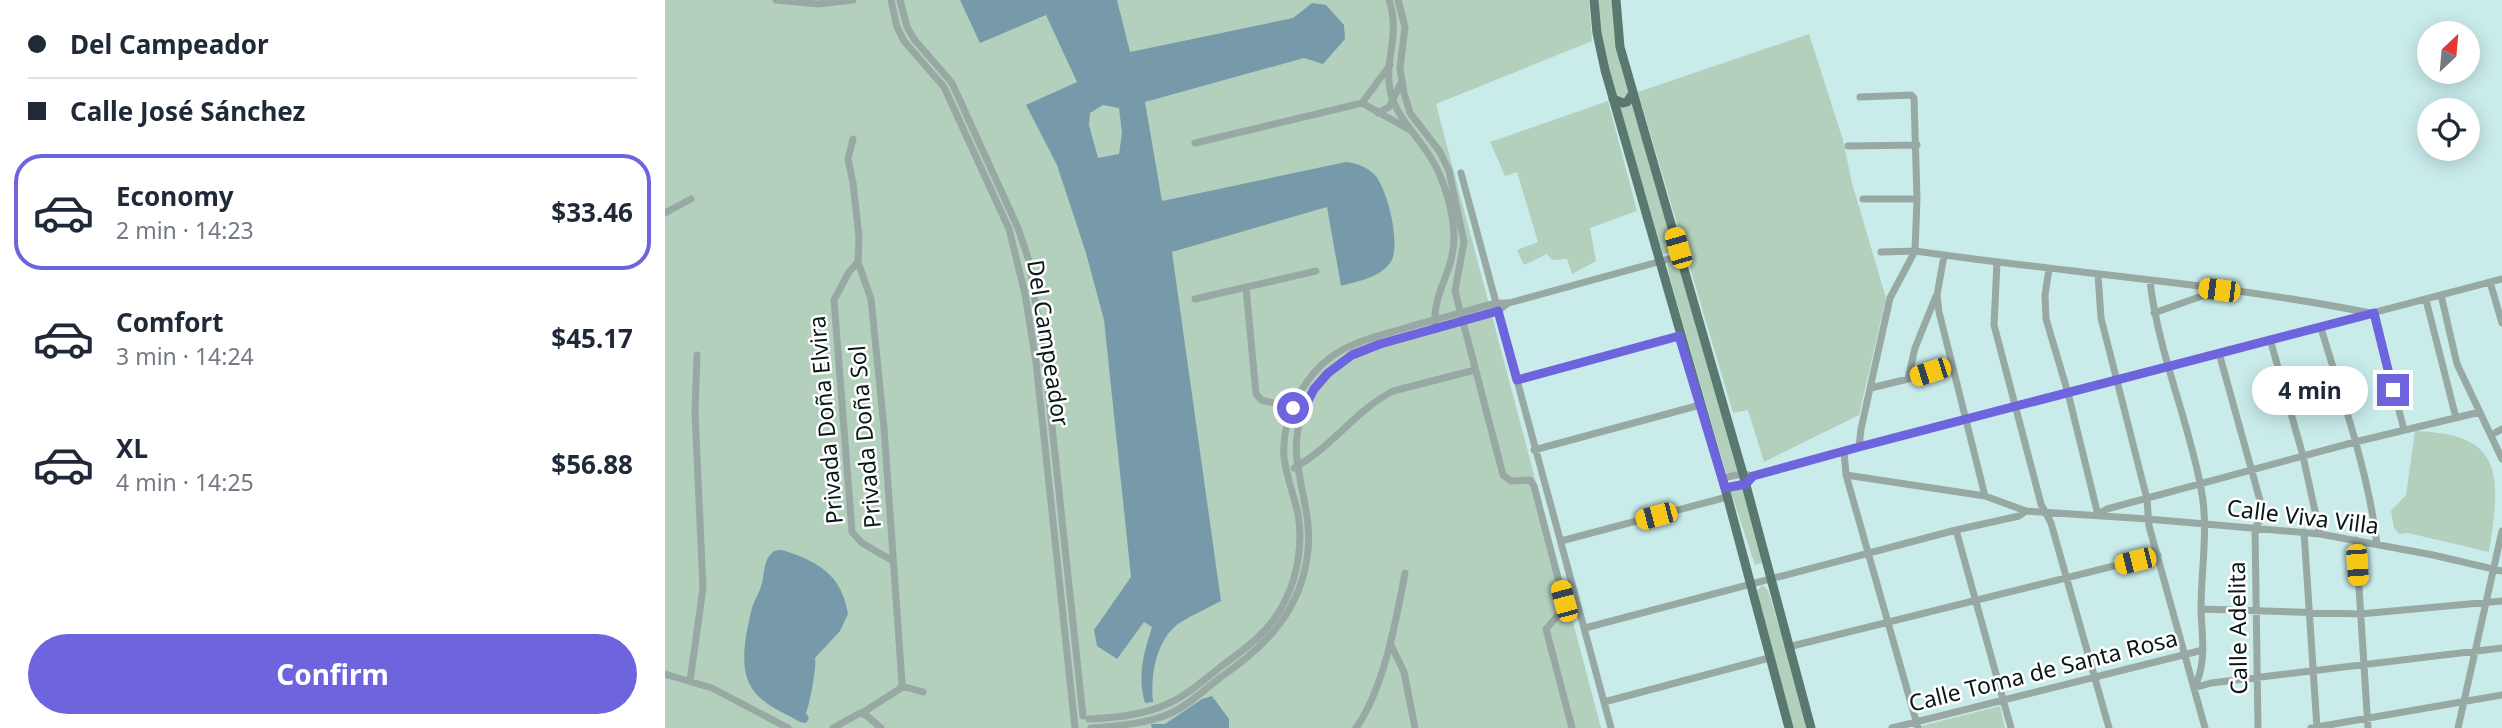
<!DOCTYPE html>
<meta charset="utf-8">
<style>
body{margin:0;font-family:"Noto Sans",sans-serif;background:#f6f6f7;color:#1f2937;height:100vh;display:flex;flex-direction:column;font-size:26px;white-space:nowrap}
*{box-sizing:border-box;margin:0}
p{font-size:23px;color:#747a83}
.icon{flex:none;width:38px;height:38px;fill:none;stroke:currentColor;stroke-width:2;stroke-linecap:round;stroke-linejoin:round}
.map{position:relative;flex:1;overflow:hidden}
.sheet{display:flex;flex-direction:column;background:#fff;width:665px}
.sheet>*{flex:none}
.top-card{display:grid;align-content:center;height:154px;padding:0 28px;background:#fff}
.needle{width:46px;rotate:26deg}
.tools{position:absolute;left:1752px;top:21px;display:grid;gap:14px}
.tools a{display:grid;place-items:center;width:63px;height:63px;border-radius:50%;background:#fff;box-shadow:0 4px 18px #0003;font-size:35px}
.end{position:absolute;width:32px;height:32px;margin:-16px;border:9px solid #6e64de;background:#fff;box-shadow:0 0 0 4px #fff}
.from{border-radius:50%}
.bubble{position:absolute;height:49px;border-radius:24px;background:#fff;box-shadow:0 4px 18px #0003;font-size:23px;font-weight:700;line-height:49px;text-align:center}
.car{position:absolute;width:21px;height:42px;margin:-21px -10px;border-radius:9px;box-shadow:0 0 5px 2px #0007;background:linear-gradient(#f5c518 24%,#345 0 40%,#f5c518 0 76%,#345 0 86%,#f5c518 0)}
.top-card b{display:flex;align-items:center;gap:24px;height:66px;font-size:26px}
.top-card b+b{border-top:2px solid #e0e1e3}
.top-card i{width:18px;height:18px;background:#1f2937}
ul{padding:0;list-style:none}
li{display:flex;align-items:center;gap:21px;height:116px;margin:0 14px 10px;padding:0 14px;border:4px solid transparent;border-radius:28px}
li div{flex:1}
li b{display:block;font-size:26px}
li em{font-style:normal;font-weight:700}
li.current{border-color:#6e64de}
li>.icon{width:63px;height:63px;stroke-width:1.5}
.button{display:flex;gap:14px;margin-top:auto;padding:14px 28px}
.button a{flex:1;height:80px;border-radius:42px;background:#6e64de;color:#fff;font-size:28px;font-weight:700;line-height:80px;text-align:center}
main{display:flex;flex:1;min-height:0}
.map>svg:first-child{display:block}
</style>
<main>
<section class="sheet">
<div class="top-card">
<b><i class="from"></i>Del Campeador</b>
<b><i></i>Calle José Sánchez</b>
</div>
<ul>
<li class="current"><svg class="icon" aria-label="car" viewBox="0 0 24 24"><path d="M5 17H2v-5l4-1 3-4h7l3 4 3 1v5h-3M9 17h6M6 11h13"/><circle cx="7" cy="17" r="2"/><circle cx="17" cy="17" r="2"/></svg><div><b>Economy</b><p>2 min · 14:23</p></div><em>$33.46</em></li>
<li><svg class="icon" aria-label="car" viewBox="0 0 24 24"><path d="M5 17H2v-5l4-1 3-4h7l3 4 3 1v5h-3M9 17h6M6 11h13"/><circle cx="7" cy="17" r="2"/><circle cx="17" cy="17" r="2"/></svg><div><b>Comfort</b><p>3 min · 14:24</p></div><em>$45.17</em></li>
<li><svg class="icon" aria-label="car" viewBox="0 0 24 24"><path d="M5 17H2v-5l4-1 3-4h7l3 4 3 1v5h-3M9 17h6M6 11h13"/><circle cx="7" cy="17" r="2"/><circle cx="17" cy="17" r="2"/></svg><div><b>XL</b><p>4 min · 14:25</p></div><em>$56.88</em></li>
</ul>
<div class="button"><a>Confirm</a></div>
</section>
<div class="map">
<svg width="1837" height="728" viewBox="0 0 1837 728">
<rect width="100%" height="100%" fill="#c9eceb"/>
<!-- green -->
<path fill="#b3d0bd" d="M0,0H924L927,41L771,104L936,728H0Z
M934,0H947L950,39L956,68L1011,251L998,254L940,58L934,17Z
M1144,34L1178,140L1187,183L1221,298L1194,415L1099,462L1083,410L1068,413L973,92Z
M943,101L972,211L925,228L931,261L907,274L902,259L887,260L882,254L859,265L852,250L873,242L852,172L840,176L825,142Z
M1008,260L1012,263L1017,276L1075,473H1061L1004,275L1002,262Z
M1750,431C1837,434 1837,471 1824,552L1743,533L1734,534L1729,528L1726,511L1741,495Z
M1078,487L1101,561L1090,565L1065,489Z
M1097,585L1103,590L1144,728H1128L1092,591Z
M1335,706L1340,728H1257L1256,726Z"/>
<!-- water -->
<path fill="#779aab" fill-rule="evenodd" d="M295,0H452L465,52L628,18L647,3L661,5L679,25L680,39L658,64L639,58L480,102L497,201L681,162C692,163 702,167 710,175C723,190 737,248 725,263C714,278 693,281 676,286L662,207L507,252L556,601C543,608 529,614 516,622C492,637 485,674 488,702L480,703C472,676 479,652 487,627L479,622L452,659L432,646L429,630L466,577L439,320L421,253L392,165L361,105L412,82L381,15L315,43ZM438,105L454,108L457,133L454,154L433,158L424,125L425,113Z
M117,550C152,561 177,574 183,614L175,631L150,658C152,665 145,704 141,713L144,718L141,723L135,722C116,711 94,704 84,683C74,662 82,629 87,608C89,600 95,592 97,583C99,575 99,559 107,553C109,550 114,550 117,550Z
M547,696L564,719V728H487L486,724H500L537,699Z"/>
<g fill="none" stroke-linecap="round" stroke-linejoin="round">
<!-- minor -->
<path stroke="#98a9a4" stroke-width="7" d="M111,0L153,4L188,0
M226,0L232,27L239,41L279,87L344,229L360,294L371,362L410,728
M235,0L242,27L249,39L287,83L353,228L364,261L381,370L418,716
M724,0C736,37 719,57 725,90C730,116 753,136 766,158C779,179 788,210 789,235C790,270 768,292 770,322
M733,0L740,27L735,68L739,93L745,113L775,152L784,171L799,242L790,291L838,475L846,481L865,480L869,486L899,601L895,613L881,629L907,728
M697,103L745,130
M697,103L725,65
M713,113L724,107L736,83
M188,139L183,159L188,183L194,237L193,262L206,299L219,428L237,683L236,688L197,713
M530,143L697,103
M1183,146L1252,145
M796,173L946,728
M1198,199H1252
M0,213L26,199
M1216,252L1250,251C1401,273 1555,283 1705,313
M1279,256L1272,295L1274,312L1320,496
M193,262L184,272L169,300L187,532L197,543L228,561
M1332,262L1329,325L1376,504L1386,523L1444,728
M1384,269L1380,295L1381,319L1403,393L1433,515
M1433,275L1436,318L1482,499L1484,526L1540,728
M1485,281C1493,352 1523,418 1536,488C1544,528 1536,569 1536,610C1537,637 1542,664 1529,688
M1825,282L1837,323
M581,288L591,394L596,400L630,408
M1776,295L1792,364L1837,459
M530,299L651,271
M1761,300L1791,418
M1489,313L1551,291
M1709,313L1739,430
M1656,328C1677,398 1703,470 1712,544
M1605,339L1638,456L1655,534
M1554,353L1596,504V519L1590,528L1593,728
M1243,379L1250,348L1271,296
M852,380L1014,336
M1206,388L1243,379L1286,366
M1826,435L1837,429
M1194,447L1196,429L1225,298L1250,251L1252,199L1249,98L1246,95L1195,97
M869,450L1035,405
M1179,451L1181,475L1253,728
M629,468C666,448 691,410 728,391L810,370
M1181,475L1320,496L1361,511L1483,519L1655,534L1768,555L1837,571
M1057,478L1078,474L1088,476C1337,407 1588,345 1837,279
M1060,488L1083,482
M1434,514L1442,509L1690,442L1815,412
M1291,530L1346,728
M1639,532L1652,728
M1691,540L1703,728
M896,541L1062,497
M1536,609L1695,614L1837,601
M920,628L1291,530L1354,516L1361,511
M726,645L739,672L750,728
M1123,647L1493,555
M0,674L47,688L123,728
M25,681L38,588L30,413L32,355
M237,686L258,692
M1529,688L1546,683L1837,648
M939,702L1104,658
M424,719C449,718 479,715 502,704C521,696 538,681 554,668C580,649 606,631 620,601C633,575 638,542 633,514C629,495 621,476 619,457C616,416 641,370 677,350C695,340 716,335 737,329C757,323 777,318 798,312C814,308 827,302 844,303L1015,256
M168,728L195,713L202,716L216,728
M426,728C450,726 481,724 504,714C523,706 540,689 556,677C602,645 637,610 643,550C646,521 637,495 633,466C624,416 652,372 697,350L833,311L843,303
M691,728C719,688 731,621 740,573
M1227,728L1538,650
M1646,728L1837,695
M1793,728L1837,531"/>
<!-- major -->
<path stroke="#59786f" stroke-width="9" d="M929,0L932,33L940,70L1060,488L1124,728
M951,0L955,47L1078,474L1146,728
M948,99L958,103L962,102L968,93"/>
</g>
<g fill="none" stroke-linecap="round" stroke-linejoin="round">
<!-- route -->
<path stroke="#6e64de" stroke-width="9" d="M628,408L638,411L649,389L663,373L687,355L715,344L833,311L852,380L1014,336L1060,488L1081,484L1088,476L1194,447L1709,313L1728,390"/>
</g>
<g text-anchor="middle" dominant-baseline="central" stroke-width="5" stroke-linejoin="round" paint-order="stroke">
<!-- street labels -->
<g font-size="23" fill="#0a1717" stroke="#fff">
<text transform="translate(384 343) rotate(81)">Del Campeador</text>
<text transform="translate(160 420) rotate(-95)">Privada Doña Elvira</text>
<text transform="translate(199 437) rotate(-95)">Privada Doña Sol</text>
<text transform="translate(1638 516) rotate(7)">Calle Viva Villa</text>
<text transform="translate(1572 628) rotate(-91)">Calle Adelita</text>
<text transform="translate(1378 670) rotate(-14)">Calle Toma de Santa Rosa</text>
</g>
</g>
</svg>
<div class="tools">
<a><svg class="needle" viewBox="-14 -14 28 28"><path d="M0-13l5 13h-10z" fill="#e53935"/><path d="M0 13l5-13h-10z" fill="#747a83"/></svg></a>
<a><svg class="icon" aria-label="locate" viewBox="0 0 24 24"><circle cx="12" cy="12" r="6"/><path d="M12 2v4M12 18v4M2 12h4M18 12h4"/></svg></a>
</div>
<i class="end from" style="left:628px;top:408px"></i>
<i class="end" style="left:1728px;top:390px"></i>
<div class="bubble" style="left:1587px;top:366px;width:116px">4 min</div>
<i class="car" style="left:1013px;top:248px;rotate:344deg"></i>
<i class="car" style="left:1554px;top:290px;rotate:277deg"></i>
<i class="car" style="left:1265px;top:372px;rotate:252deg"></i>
<i class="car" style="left:991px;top:516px;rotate:255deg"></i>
<i class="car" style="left:1470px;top:561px;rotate:256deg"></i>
<i class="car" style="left:1692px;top:565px;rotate:176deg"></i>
<i class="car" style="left:899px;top:601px;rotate:345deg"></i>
</div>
</main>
